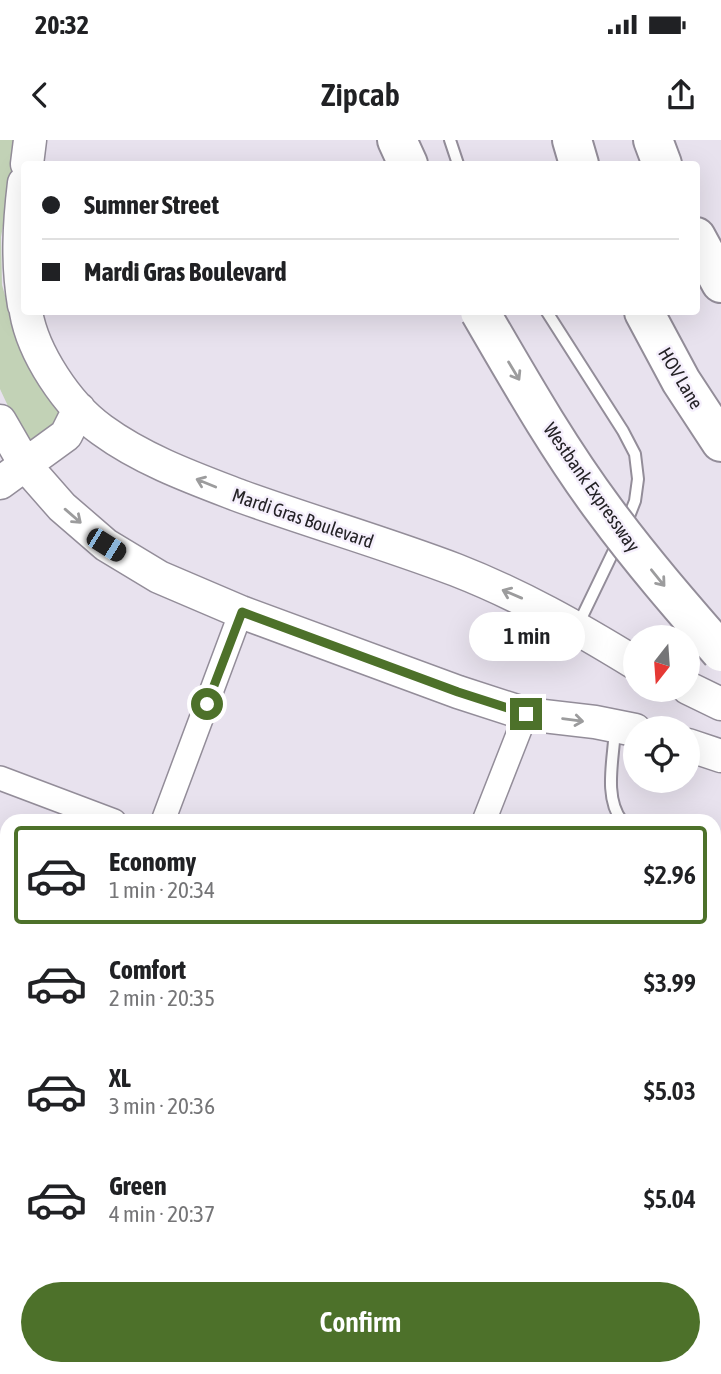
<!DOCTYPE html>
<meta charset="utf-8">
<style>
body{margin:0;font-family:"Asap Condensed",sans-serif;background:#f6f6f6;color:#202124;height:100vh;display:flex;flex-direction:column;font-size:26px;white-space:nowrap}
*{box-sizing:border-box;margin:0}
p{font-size:23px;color:#757577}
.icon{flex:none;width:38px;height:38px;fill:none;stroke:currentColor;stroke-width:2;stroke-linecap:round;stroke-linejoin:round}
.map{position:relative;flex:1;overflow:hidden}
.panel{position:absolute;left:0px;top:674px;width:721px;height:562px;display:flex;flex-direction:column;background:#fff;border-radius:21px 21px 0 0;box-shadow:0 7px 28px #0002}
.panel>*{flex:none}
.top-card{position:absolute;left:21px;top:21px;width:679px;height:154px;border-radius:7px;box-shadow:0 7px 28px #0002;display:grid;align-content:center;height:154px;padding:0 21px;background:#fff}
.needle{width:46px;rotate:197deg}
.fabs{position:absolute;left:623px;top:485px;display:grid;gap:14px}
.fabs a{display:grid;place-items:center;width:77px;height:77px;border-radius:50%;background:#fff;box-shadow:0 7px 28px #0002;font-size:35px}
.end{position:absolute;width:32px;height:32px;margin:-16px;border:9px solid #4d712a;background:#fff;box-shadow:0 0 0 4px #fff}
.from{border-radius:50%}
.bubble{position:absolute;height:49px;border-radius:24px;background:#fff;box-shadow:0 7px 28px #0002;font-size:23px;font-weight:600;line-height:49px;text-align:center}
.car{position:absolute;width:21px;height:42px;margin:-21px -10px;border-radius:9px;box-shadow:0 0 5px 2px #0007;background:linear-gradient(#222 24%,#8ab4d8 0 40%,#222 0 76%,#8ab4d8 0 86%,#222 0)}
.top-card b{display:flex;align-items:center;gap:24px;height:66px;font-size:26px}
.top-card b+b{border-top:2px solid #e0e0e0}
.top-card i{width:18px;height:18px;background:#202124}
ul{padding:12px 0 0;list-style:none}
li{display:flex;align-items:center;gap:21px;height:98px;margin:0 14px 10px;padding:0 7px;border:4px solid transparent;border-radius:7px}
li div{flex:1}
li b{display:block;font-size:26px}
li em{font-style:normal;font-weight:600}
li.active{border-color:#4d712a}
li>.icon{width:63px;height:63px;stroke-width:1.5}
.primary-button{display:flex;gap:14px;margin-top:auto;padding:14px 21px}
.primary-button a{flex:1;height:80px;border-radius:42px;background:#4d712a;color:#fff;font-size:28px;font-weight:600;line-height:80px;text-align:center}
.status{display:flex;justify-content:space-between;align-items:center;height:49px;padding:0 35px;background:#fff;direction:ltr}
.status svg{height:19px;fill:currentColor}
header{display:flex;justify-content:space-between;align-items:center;height:91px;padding:0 21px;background:#fff;font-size:32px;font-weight:600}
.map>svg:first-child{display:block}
</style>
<div class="status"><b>20:32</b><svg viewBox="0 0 49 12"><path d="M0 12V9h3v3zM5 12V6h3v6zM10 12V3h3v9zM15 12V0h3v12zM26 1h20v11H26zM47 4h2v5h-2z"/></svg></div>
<header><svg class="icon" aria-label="back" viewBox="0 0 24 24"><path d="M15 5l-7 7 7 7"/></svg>Zipcab<svg class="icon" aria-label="share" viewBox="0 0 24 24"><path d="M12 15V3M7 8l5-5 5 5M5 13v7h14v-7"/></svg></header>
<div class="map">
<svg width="721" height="1234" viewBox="0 0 721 1234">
<rect width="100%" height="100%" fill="#e8e2ee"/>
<!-- green -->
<path fill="#c2d2b6" d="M0,0H18L1,97L2,145L15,190L33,232L63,278L33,301L22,296L0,249Z"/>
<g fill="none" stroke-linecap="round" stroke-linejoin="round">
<!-- lane casing -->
<g stroke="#938d99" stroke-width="14">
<path id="lane" d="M450,0L458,24
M547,172L623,291L635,314L638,339L635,361L626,384
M578,485L618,402
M615,588C614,617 603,657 622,681
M714,737L721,740
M530,1228L546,1234
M619,1234L621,1228"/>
</g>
<!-- street casing -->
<g stroke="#938d99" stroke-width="26">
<path id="street" d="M0,638L114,681
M163,681L241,472
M484,681L526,574
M0,1106L7,1088
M277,1234L279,1228"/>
</g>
<!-- secondary casing -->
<g stroke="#938d99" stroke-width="35">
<path id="secondary" d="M27,24L30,0
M24,43C19,85 17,123 24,165
M26,172C33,213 67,265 102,290C143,320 193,338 240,356C312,382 385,403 456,430C520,455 578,488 635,523
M0,281L26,326L62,367L106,405L159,437L241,472L458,552L526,574L595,582L635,590
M0,343L66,295L79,269
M688,548L721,564
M688,605L721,616"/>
</g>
<!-- highway casing -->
<g stroke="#938d99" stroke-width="42">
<path id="highway" d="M397,0L408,24
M572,0L579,24
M653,0L662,24
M696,97L721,143
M644,172L681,241L721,302"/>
</g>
<!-- lane -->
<use href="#lane" stroke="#fff" stroke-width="10"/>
<!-- street -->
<use href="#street" stroke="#fff" stroke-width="23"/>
<!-- secondary -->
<use href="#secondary" stroke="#fff" stroke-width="32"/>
<!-- highway -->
<use href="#highway" stroke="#fff" stroke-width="38"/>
<!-- highway-bridge casing -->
<g stroke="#938d99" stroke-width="42" stroke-linecap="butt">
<path id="highway-bridge" d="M480,172C519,239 558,308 605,371C641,420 681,466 721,512"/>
</g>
<!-- highway-bridge -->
<use href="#highway-bridge" stroke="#fff" stroke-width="38"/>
</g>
<!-- one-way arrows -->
<defs><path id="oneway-shaft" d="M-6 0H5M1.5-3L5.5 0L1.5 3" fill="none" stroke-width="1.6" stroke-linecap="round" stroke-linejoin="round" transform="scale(1.75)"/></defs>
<g stroke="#9c9c9d">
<use href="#oneway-shaft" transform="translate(514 231) rotate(59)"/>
<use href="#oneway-shaft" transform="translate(206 343) rotate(-158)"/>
<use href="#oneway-shaft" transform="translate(73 376) rotate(41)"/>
<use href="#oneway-shaft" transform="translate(658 438) rotate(51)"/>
<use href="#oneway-shaft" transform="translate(512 454) rotate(-157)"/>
<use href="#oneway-shaft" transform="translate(573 580) rotate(7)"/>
</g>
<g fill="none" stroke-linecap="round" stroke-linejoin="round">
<!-- route -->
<path stroke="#4d712a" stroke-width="9" d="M207,564L242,472L458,552L526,574"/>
</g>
<g text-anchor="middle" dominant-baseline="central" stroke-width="5" stroke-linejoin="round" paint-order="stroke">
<!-- street labels -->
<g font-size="19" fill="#242226" stroke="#f5effc">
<text transform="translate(681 238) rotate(59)">HOV Lane</text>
<text transform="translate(592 347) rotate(55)">Westbank Expressway</text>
<text transform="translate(303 378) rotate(19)">Mardi Gras Boulevard</text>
</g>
</g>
</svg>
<div class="fabs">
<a><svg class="needle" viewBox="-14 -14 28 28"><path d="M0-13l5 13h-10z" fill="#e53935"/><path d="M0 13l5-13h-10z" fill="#757577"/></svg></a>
<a><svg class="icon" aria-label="locate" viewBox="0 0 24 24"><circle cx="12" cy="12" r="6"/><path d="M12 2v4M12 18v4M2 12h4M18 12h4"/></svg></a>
</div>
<i class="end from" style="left:207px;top:564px"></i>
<i class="end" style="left:526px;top:574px"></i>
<div class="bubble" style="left:469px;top:472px;width:116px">1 min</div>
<i class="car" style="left:106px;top:405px;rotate:122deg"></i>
<div class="top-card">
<b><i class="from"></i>Sumner Street</b>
<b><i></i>Mardi Gras Boulevard</b>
</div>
<section class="panel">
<ul>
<li class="active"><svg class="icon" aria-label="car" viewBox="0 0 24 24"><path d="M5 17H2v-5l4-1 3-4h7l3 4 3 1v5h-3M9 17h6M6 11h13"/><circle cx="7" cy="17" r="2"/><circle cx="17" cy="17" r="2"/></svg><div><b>Economy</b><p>1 min · 20:34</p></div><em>$2.96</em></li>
<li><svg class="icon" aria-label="car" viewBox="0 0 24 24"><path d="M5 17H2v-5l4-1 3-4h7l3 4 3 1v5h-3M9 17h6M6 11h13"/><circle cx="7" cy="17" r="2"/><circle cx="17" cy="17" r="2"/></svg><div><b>Comfort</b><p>2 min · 20:35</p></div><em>$3.99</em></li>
<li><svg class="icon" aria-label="car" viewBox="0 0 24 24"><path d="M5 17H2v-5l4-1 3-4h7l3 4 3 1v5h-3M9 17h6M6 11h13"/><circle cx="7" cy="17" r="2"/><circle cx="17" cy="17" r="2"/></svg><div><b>XL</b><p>3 min · 20:36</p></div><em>$5.03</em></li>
<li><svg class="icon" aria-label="car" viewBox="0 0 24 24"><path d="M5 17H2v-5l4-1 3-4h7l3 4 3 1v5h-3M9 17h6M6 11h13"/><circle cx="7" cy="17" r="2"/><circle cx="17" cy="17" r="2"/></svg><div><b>Green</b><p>4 min · 20:37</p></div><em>$5.04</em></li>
</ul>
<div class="primary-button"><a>Confirm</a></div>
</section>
</div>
